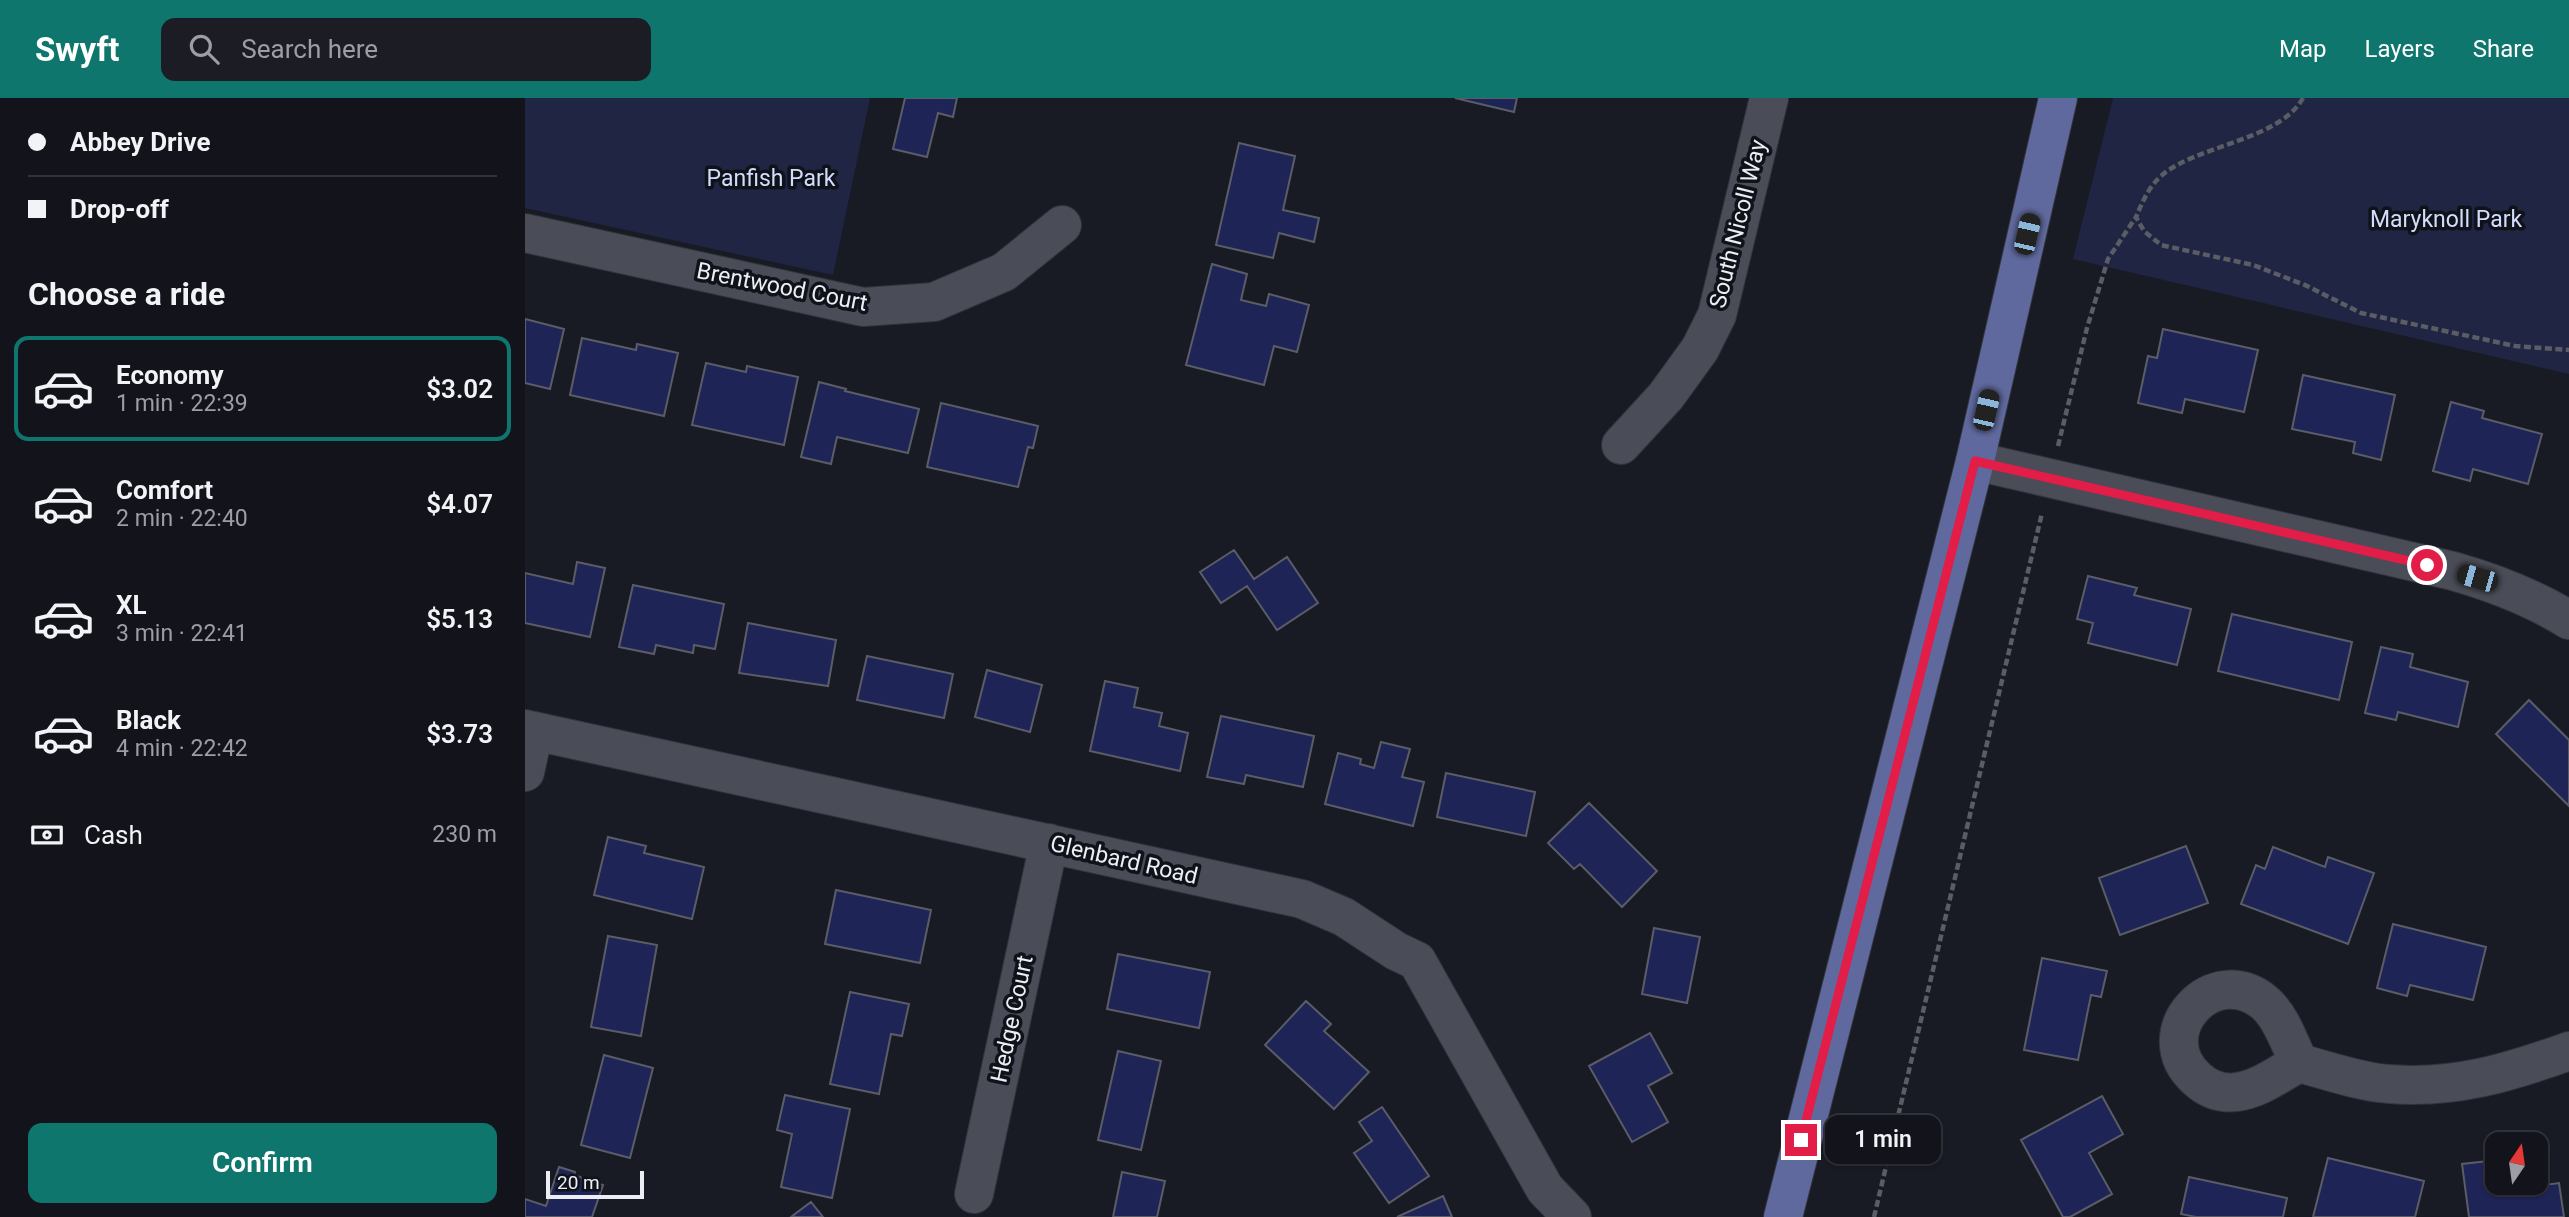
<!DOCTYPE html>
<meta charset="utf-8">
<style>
body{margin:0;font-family:Roboto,sans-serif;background:#1c1d24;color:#f1f3f6;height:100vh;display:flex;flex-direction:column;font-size:26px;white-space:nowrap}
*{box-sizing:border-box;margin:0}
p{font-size:23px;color:#9d9ea3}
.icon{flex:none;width:38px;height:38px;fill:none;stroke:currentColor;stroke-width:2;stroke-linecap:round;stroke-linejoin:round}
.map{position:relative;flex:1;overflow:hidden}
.side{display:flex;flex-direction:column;background:#13141b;width:525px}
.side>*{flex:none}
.guide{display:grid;align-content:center;height:154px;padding:0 28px;background:#13141b}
.needle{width:46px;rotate:13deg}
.buttons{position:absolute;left:1960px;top:1034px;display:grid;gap:14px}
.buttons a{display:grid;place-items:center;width:63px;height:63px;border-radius:14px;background:#13141b;box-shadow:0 2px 5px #0004,0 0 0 2px #32333a;font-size:35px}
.scale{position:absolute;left:21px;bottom:18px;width:98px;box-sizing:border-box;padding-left:7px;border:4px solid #eceef4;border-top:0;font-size:19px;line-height:24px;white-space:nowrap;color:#eceef4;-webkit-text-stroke:5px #10121a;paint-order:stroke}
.end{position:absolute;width:32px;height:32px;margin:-16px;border:9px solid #e11d48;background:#fff;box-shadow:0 0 0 4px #fff}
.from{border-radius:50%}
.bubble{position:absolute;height:49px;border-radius:14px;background:#13141b;box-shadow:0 2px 5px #0004,0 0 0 2px #32333a;font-size:23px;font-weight:600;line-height:49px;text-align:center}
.car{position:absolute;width:21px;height:42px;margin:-21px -10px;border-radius:9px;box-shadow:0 0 5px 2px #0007;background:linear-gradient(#222 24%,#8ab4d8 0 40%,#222 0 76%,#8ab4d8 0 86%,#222 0)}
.guide b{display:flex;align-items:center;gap:24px;height:66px;font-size:26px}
.guide b+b{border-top:2px solid #32333a}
.guide i{width:18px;height:18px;background:#f1f3f6}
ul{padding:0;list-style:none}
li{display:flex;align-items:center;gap:21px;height:105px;margin:0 14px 10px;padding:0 14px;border:4px solid transparent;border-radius:14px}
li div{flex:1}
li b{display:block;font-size:26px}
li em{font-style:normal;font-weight:600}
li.current{border-color:#0f766e}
li>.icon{width:63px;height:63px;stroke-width:1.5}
h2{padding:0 28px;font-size:32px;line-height:84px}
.pay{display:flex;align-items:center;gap:18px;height:77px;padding:0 28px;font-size:26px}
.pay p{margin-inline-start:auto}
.button{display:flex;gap:14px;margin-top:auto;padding:14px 28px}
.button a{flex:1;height:80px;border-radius:14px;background:#0f766e;color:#fff;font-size:28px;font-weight:600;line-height:80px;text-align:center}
header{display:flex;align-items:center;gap:42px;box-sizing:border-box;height:98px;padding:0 35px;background:#0f766e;color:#fff}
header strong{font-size:33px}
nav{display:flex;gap:38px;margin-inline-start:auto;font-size:24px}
.search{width:490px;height:63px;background:#1c1d24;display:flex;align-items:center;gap:18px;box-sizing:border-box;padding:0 24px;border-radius:14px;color:#9d9ea3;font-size:26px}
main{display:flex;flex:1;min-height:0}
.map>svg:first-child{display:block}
</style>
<header>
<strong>Swyft</strong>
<div class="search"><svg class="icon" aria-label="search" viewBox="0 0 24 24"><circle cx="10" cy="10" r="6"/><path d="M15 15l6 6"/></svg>Search here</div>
<nav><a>Map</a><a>Layers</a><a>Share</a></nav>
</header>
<main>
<section class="side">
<div class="guide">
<b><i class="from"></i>Abbey Drive</b>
<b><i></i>Drop-off</b>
</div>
<h2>Choose a ride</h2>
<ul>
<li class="current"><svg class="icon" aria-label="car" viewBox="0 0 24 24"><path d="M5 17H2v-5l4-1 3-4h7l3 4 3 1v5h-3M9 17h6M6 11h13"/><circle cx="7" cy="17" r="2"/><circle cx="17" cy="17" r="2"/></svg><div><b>Economy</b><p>1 min · 22:39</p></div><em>$3.02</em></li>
<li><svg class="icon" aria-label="car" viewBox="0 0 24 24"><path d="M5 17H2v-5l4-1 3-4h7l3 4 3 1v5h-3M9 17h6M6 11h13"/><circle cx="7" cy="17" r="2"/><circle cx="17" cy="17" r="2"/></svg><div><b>Comfort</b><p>2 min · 22:40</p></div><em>$4.07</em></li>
<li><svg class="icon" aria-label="car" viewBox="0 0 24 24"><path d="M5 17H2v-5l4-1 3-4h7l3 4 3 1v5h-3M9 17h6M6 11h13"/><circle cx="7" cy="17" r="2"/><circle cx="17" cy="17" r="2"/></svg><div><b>XL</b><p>3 min · 22:41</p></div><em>$5.13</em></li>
<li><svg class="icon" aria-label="car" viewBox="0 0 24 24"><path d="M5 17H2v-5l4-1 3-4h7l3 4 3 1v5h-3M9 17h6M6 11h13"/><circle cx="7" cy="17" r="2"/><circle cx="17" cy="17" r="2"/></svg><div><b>Black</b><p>4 min · 22:42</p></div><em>$3.73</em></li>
</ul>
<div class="pay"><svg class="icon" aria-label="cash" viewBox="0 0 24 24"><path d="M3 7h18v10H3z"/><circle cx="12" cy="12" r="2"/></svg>Cash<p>230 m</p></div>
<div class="button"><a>Confirm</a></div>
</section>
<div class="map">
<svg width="2044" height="1119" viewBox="0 0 2044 1119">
<rect width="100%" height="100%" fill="#191b24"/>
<!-- green -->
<path fill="#202544" d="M0,0H345L308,177L0,110Z
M1588,0H2044V276L1548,161Z"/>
<!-- building -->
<path fill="#1e2455" stroke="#5a5d67" stroke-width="2" d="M380,0H432L428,19L413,15L402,59L368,51Z
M930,0H992L989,14Z
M714,45L770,58L758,112L794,120L789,144L754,135L748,160L691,147Z
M687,166L722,176L716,202L741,208L744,196L784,207L772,254L749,248L739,287L661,267Z
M0,221L39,231L25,291L0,285Z
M1638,231L1733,252L1719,314L1660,301L1657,315L1613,305L1623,258L1632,260Z
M57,240L111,252L112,246L153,255L139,318L45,297Z
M181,265L221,274L222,268L273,279L259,347L167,327Z
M1778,277L1870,297L1856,362L1828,355L1830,344L1767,331Z
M294,284L321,291L320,293L394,311L383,355L312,339L306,366L276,359Z
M1926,304L1959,313L1957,320L2017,336L2003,386L1948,371L1945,383L1908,373Z
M416,305L513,328L508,350L503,349L493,389L402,369Z
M709,452L729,481L762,459L793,505L752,532L722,488L696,505L675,474Z
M52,464L80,470L65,539L0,525V475L48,486Z
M1563,478L1612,490L1609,497L1666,511L1652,567L1563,545L1568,525L1552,521Z
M108,487L199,506L190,551L169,547L168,555L131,547L129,556L94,549Z
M1707,516L1827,544L1814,602L1693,573Z
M223,525L311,542L303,588L214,575Z
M1856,549L1888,556L1885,569L1943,584L1933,629L1873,614L1871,622L1840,615Z
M342,558L428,576L419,620L332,602Z
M462,572L517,587L505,634L450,619Z
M580,583L613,590L609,609L637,615L634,628L663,635L655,673L565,653Z
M2004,602L2044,642V708L1971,636Z
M696,618L789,638L778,689L721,677L719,686L682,679Z
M856,644L885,651L877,679L899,684L888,728L800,706L813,655L836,661L835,666L849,670Z
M921,675L1010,694L1001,738L912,719Z
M1064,705L1132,773L1097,809L1055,766L1049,771L1023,745Z
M83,739L121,748L119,755L179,769L167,821L69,797Z
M1661,748L1683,805L1595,837L1574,780Z
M1748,749L1800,769L1803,759L1849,775L1823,846L1716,806L1731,767L1740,771Z
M311,792L406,812L395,865L300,846Z
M1868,826L1961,849L1948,902L1885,887L1882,898L1852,890Z
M1129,830L1175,839L1162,905L1117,896Z
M83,838L132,847L116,938L66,929Z
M593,856L685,874L674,930L582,911Z
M1517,860L1582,873L1576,899L1566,897L1553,962L1499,952Z
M325,894L384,906L377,938L366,936L354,996L305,986Z
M781,903L806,926L799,933L844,974L809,1011L740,947Z
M1125,935L1147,975L1123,988L1143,1024L1107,1044L1064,968Z
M593,953L636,963L616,1052L573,1042Z
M79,957L128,970L105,1060L56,1047Z
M260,997L325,1011L307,1100L256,1089L267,1036L252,1032Z
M1577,998L1598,1036L1564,1055L1587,1096L1545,1119H1538L1496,1042Z
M857,1009L904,1078L864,1105L829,1055L847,1043L834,1024Z
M1803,1060L1899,1083L1890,1119H1788Z
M1972,1062V1085H1980L1981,1092L2034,1085L2039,1119H1944L1937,1066Z
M34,1069L50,1074L49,1077L78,1087L67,1119H0V1101L21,1108Z
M597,1074L640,1083L632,1119H588Z
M1664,1079L1762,1100L1758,1119H1671L1656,1116Z
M918,1098L927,1119H872Z
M286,1104L298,1119H266Z"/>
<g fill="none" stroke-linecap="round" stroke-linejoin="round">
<!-- minor casing -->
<g stroke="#33343b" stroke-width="40">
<path id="minor" d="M0,135L338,209L409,204L479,174L537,127
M1096,347L1141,298L1175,251L1192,217L1244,0
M1450,363L1928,473C1970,485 2007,499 2044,522
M0,631L777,801L819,819L871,853L892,863L1020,1091L1047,1119
M0,674L9,633
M1774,965C1765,946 1756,919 1740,905C1688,861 1621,936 1672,981C1683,991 1696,996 1711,994C1733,992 1755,975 1774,965C1801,972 1838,985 1864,986C1930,991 1983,975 2044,953
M449,1096L524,745"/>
</g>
<!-- major casing -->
<g stroke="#33343b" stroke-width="40">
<path id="major" d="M1258,1119L1450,363L1533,0"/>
</g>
<!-- path -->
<path stroke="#5b5d65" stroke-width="4.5" stroke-dasharray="7 3.5" stroke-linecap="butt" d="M1778,0C1754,43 1671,47 1636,78C1623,90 1618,103 1611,119L1619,133L1636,147L1728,167L1780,187L1836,215L1990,248L2044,252
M1533,348L1562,230L1583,161L1611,119
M1349,1119L1517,415"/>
<!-- minor -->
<use href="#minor" stroke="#4a4c57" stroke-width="38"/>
<!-- major -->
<use href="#major" stroke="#60699d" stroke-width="38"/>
</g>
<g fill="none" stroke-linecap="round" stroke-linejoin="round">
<!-- route -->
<path stroke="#e11d48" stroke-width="9" d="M1276,1042L1450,363L1902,467"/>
</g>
<g text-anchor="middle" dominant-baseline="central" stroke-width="7" stroke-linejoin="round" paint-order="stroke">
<!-- park labels -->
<g font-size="23" fill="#d3dcfd" stroke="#10121a">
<text x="246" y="80">Panfish Park</text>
<text x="1921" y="121">Maryknoll Park</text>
</g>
<!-- street labels -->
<g font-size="23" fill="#eceef4" stroke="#10121a">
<text transform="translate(1213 126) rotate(-76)">South Nicoll Way</text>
<text transform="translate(257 189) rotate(11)">Brentwood Court</text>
<text transform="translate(599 762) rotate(13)">Glenbard Road</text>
<text transform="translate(487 921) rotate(-78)">Hedge Court</text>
</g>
</g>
</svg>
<div class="buttons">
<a><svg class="needle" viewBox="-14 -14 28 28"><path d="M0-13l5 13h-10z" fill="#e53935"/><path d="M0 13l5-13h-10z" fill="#9d9ea3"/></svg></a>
</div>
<div class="scale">20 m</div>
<i class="end from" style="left:1902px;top:467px"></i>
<i class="end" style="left:1276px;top:1042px"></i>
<div class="bubble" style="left:1300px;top:1017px;width:116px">1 min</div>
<i class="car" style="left:1502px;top:136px;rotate:13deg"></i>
<i class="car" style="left:1461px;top:312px;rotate:13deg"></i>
<i class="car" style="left:1952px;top:480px;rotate:286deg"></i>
</div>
</main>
